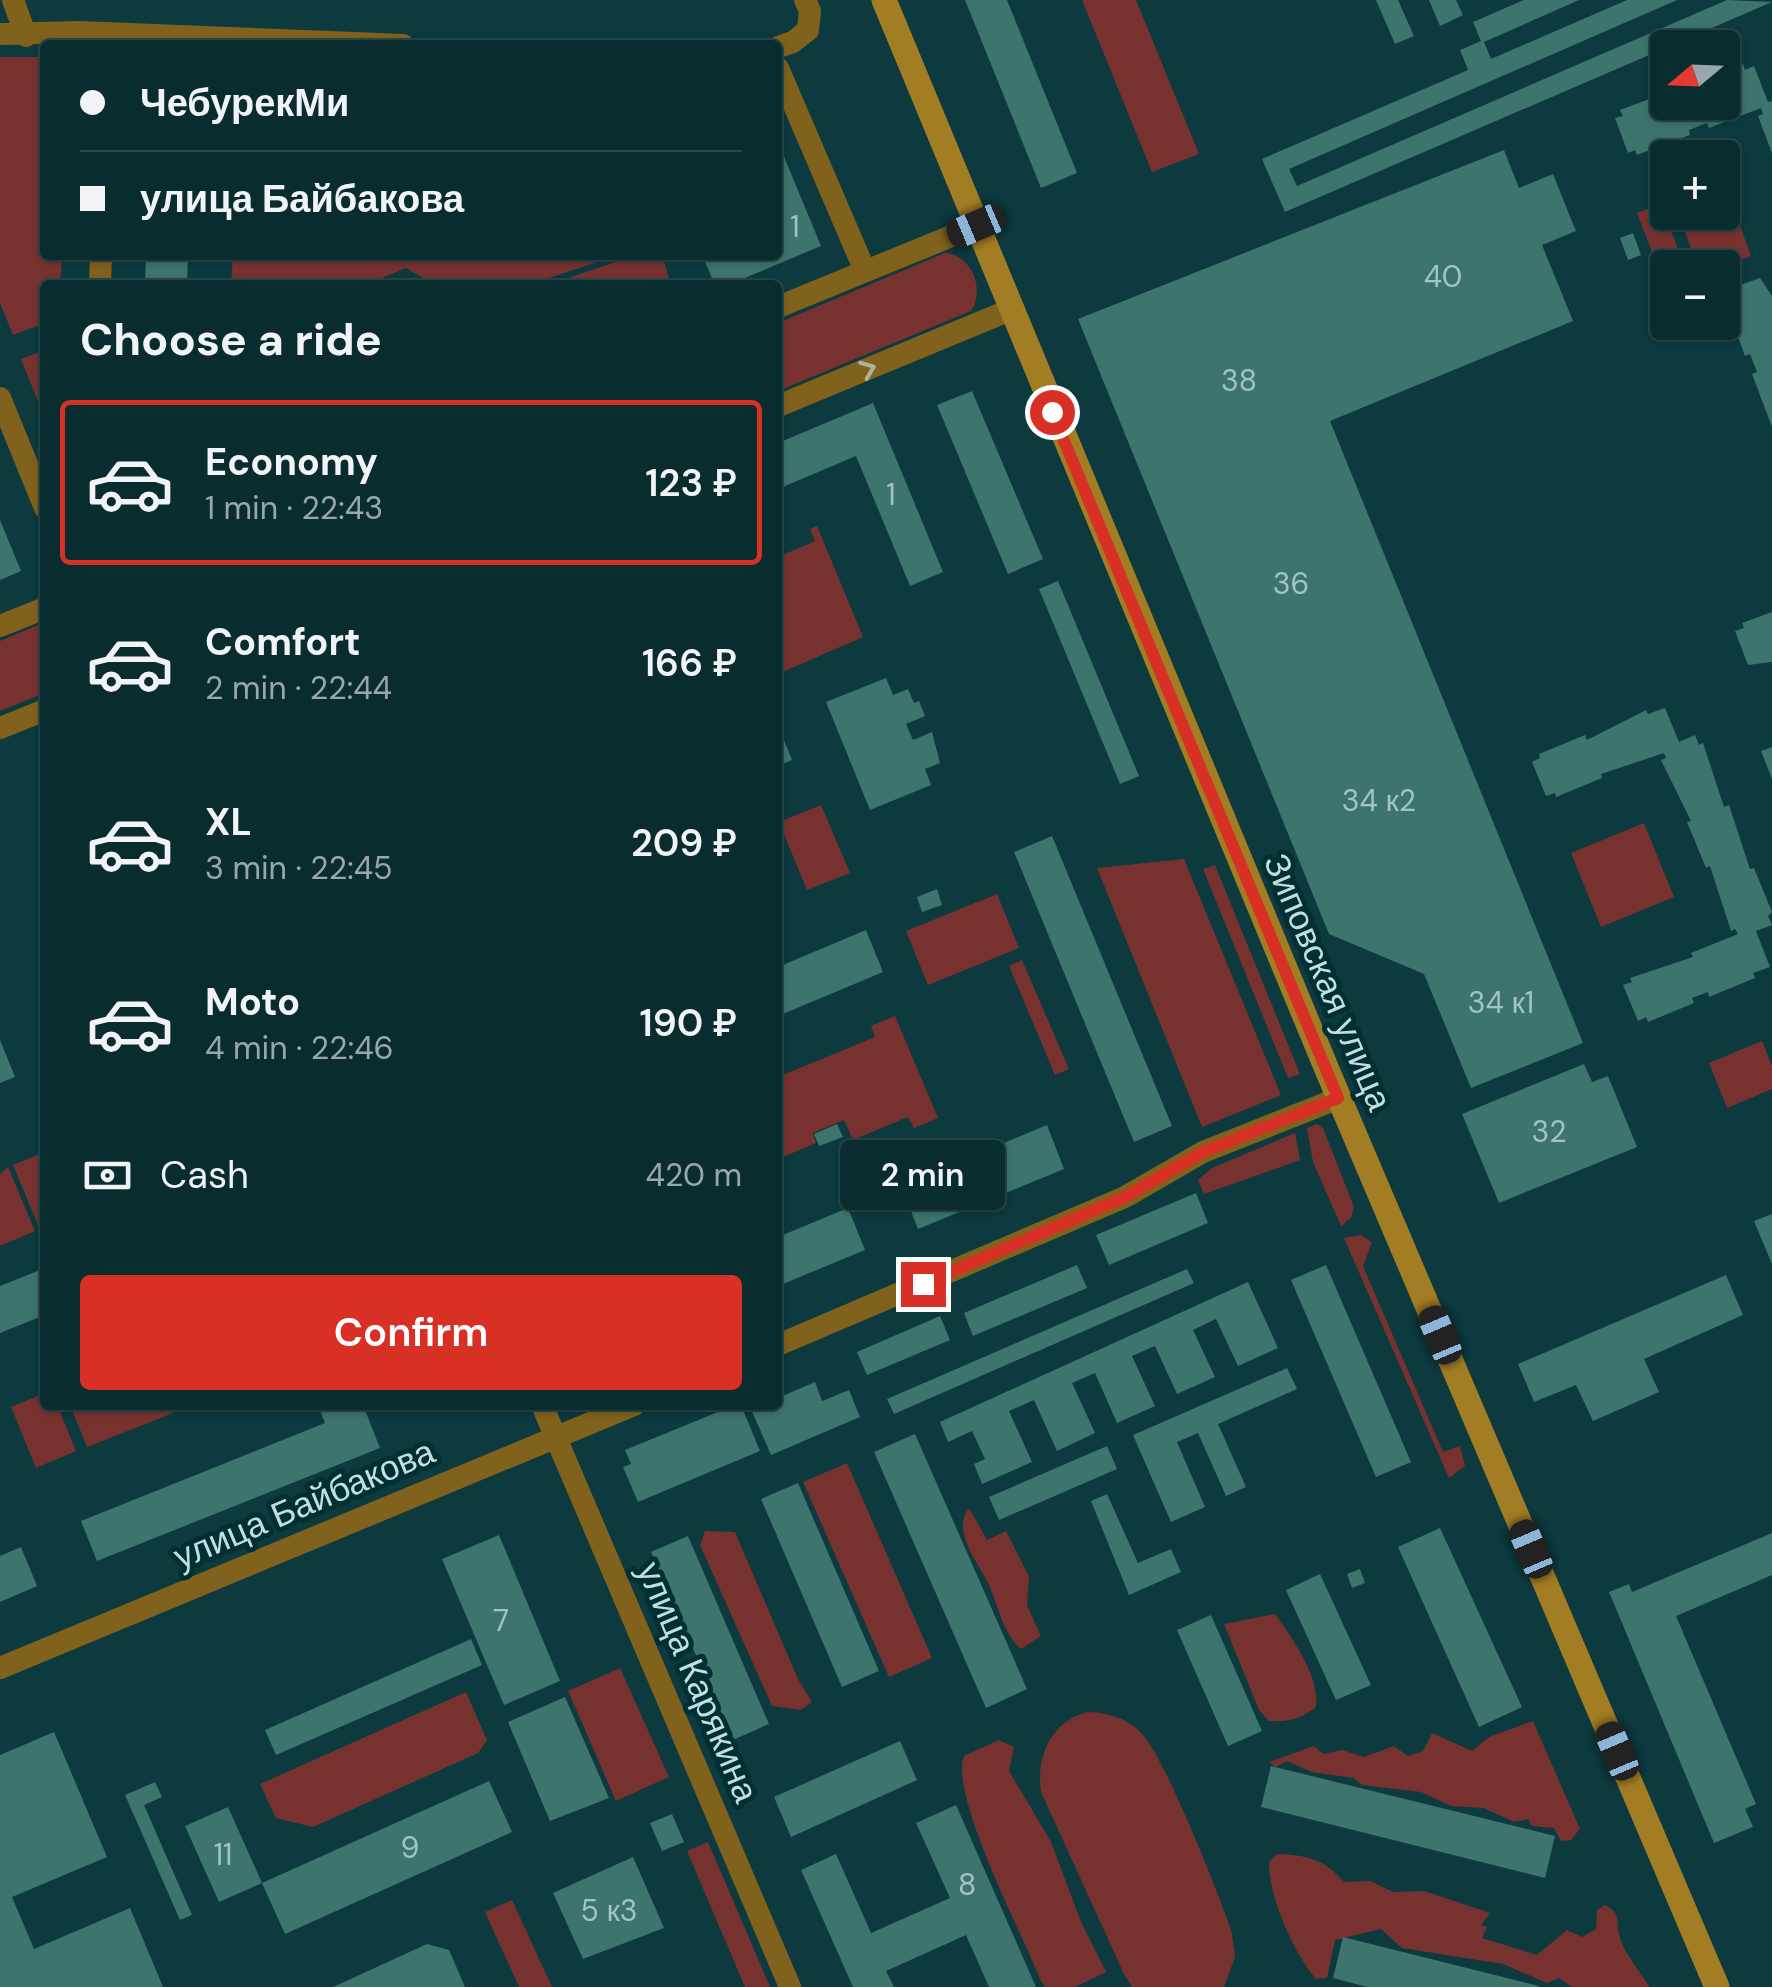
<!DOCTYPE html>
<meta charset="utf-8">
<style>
body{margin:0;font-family:"DM Sans",sans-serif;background:#17383a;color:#f1f3f6;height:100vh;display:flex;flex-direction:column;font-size:38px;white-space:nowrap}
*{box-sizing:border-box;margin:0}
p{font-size:32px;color:#99a7aa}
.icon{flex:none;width:55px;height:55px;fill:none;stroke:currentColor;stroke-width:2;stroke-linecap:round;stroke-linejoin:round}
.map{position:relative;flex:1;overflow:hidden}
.panel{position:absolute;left:40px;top:280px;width:742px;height:1130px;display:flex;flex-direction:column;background:#092c2e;border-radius:10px;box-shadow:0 2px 8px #0004,0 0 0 2px #29484a}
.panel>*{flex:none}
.guide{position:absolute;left:40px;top:40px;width:742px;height:220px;border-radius:10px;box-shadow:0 2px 8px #0004,0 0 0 2px #29484a;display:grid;align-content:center;height:220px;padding:0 40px;background:#092c2e}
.needle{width:65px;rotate:251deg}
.buttons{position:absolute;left:1650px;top:30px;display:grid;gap:20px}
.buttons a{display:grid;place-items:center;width:90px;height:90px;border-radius:10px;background:#092c2e;box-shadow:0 2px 8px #0004,0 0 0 2px #29484a;font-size:50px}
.end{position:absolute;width:45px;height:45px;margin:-22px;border:12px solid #d93025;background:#fff;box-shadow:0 0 0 5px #fff}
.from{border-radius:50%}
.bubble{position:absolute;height:70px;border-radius:10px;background:#092c2e;box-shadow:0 2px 8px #0004,0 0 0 2px #29484a;font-size:32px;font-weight:600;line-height:70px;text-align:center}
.car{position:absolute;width:30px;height:60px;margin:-30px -15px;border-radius:12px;box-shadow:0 0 8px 2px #0007;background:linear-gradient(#222 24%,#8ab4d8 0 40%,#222 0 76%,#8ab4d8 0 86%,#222 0)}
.guide b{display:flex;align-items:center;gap:35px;height:95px;font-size:38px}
.guide b+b{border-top:2px solid #29484a}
.guide i{width:25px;height:25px;background:#f1f3f6}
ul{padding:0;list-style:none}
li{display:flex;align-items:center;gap:30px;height:165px;margin:0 20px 15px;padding:0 20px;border:5px solid transparent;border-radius:10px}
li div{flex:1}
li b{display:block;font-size:38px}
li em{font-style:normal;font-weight:600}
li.current{border-color:#d93025}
li>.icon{width:90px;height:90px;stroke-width:1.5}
h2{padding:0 40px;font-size:45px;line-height:120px}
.pay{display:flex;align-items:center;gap:25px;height:110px;padding:0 40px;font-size:38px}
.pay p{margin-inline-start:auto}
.action{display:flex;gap:20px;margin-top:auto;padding:20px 40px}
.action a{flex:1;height:115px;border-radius:10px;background:#d93025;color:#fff;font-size:40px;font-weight:600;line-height:115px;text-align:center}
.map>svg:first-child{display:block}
</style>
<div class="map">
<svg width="1772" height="1987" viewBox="0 0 1772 1987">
<rect width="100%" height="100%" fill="#0c3a3e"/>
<!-- green -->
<path fill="#773230" d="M1082,0H1136L1199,154L1152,172Z
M0,57H45V255H62L60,285H45V323L13,335L0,303Z
M1725,183L1751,256L1720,267H1698L1678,213L1722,212Z
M1661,204L1685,267L1668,268L1664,283L1637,213Z
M945,253C971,255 986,289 971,311L778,391V323Z
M233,255H618L528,285H435L406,268L365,285H231Z
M637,255H662L671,285H547Z
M45,350V419L21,359Z
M817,526L863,637L778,674V557L815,541L810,529Z
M45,622V693L0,711V641Z
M821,805L850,873L807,890L779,822Z
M1644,823L1674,897L1601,927L1571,853Z
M1184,859L1281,1095L1202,1127L1097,868Z
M1215,865L1300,1074L1288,1078L1203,869Z
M997,894L1019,948L928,985L906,931Z
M1022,960L1069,1069L1055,1075L1009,966Z
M895,1016L938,1118L914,1128L908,1117L853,1140L844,1120L813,1133L816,1143L778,1159V1077L875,1037L871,1026Z
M1762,1041L1772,1066V1089L1727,1108L1709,1063Z
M1317,1124L1323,1128L1354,1207L1351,1218L1341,1226L1313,1162L1307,1128Z
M1295,1133L1300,1160L1204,1194L1198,1180L1212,1168Z
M45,1152V1228L40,1230L13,1165Z
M8,1167L35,1231L0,1246V1174Z
M1361,1235L1372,1242L1363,1266L1443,1452L1460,1446L1465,1466L1449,1478L1344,1238Z
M45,1393V1405H57L76,1451L36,1468L11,1407Z
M70,1405H170L173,1413L87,1447Z
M847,1463L932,1658L889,1677L803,1482Z
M969,1508L987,1540L1006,1531L1029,1577L1027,1605L1041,1636L1021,1649C1001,1631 999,1606 988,1583C978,1562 951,1531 969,1508Z
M705,1531L735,1532L798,1679L812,1702L801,1710L772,1706L700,1545Z
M1275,1614C1292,1638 1320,1676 1316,1707C1301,1719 1288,1722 1269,1721L1259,1710L1224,1624Z
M620,1668L669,1777L616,1801L568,1691Z
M466,1692L487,1740L478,1753L313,1827L276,1818L260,1784Z
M1088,1712C1110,1713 1129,1719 1143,1735C1166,1761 1220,1896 1232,1933L1235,1957L1224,1987H1132L1124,1974L1041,1792C1036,1756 1051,1721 1088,1712Z
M1533,1721L1580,1829L1571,1840L1561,1841L1554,1828L1532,1826L1528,1819L1514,1822L1484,1808L1451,1806L1421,1792L1362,1785L1354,1778L1312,1772L1287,1761L1275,1767L1269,1762L1314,1746L1323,1754L1342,1750L1364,1757L1394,1746L1408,1756L1423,1751L1432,1733L1472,1751L1489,1737Z
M999,1740L1014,1747L1009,1771L1051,1842L1081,1922L1106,1972L1075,1987H1045L1040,1979C1023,1935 949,1795 964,1756Z
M708,1842L770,1987H745L687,1851Z
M1277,1854C1307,1855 1324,1859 1344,1882L1370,1881L1393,1892L1424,1891L1490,1913L1481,1925L1487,1927L1482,1938L1537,1955L1567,1930L1582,1937L1596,1929L1597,1910L1605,1905C1623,1914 1615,1923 1620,1938C1624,1953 1641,1972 1649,1987H1572L1559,1978L1547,1983L1503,1964L1402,1948L1381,1929L1335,1940L1327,1978L1316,1979C1293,1951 1269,1898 1269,1862Z
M512,1900L552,1987H519L485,1912Z"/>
<!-- building -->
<path fill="#3d746d" d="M965,0H1007L1077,173L1041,188Z
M1376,0H1398L1414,36L1395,44Z
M1429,0H1456L1463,15L1440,26Z
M1524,0H1579L1484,42L1491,59L1627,0H1677L1289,169L1297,186L1727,0L1772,2L1285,212L1262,159L1468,70L1460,50L1481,41L1473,22Z
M1743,64L1745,70L1754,66L1768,102L1772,101V153L1758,116L1763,114L1761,108L1709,128L1707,123L1689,130L1690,135L1637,155L1635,150L1628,153L1615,118L1623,116L1620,110L1668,92V102H1722V72Z
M778,142L821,246L728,285H715L702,255H778Z
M1504,150L1519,188L1553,174L1573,224L1576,231L1542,245L1573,321L1330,421L1583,1043L1471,1088L1424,974L1329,934L1078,319Z
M1633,233L1641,255L1628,260L1620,238Z
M146,255H188L187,285H145Z
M1760,278L1772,296V427L1752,374L1757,372L1750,354L1745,356L1726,303L1730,302L1726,290Z
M972,391L1043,559L1008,574L937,405Z
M873,403L943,572L910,586L856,456L778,489V443Z
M0,520L21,571L0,580Z
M1058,581L1139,776L1120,784L1039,589Z
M1772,612V662L1748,665L1735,631L1744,628L1742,623Z
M886,678L893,695L908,689L914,703L919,701L925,716L906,724L913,740L932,732L940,763L925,769L931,785L870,810L826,702Z
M1665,708L1679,742L1695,735L1699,745L1703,743L1724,807L1729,805L1750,869L1754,868L1772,912L1768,916L1772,925L1756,931L1770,967L1753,973L1755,978L1709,997L1708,992L1692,998L1694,1003L1648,1022L1646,1017L1638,1021L1623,985L1632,982L1630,978L1693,957L1691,953L1738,934L1735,929L1731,931L1710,866L1706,868L1687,822L1691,821L1661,760L1666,758L1664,753L1601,774L1602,778L1556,797L1555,793L1546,796L1532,762L1540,758L1539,754L1585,735L1587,740L1646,710L1648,714Z
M778,725L792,760L778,766Z
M1772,747V779L1761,751Z
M1052,836L1172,1126L1134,1142L1014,852Z
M937,889L942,905L922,912L917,897Z
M866,930L883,972L778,1016V967Z
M0,1040L15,1077L0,1083Z
M1584,1064L1592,1082L1608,1076L1637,1147L1499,1203L1462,1114Z
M837,1124L843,1137L819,1146L814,1134Z
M1047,1125L1064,1169L918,1229L901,1186Z
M1196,1193L1208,1223L1109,1265L1096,1235Z
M848,1208L865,1250L778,1286V1237Z
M1772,1214V1264L1754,1221Z
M1077,1265L1087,1288L973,1336L964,1313Z
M1326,1265L1411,1462L1376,1477L1291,1280Z
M45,1268V1315L0,1333V1286Z
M1187,1269L1194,1283L894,1414L887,1399Z
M1726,1275L1743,1315L1644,1359L1659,1392L1593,1421L1576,1385L1534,1402L1518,1364Z
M1248,1282L1278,1348L1238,1366L1216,1319L1193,1330L1215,1377L1177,1394L1155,1346L1132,1356L1155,1406L1117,1423L1095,1373L1072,1383L1095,1433L1057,1451L1034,1400L1009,1411L1032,1462L982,1484L974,1464L985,1459L972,1431L948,1442L940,1422Z
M940,1316L950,1340L867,1375L857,1352Z
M1287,1368L1297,1389L1218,1424L1246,1487L1226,1496L1198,1433L1177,1442L1205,1507L1171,1522L1133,1435Z
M815,1382L822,1401L849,1390L860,1417L771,1455L751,1409L778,1405V1398Z
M318,1405H363L380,1448L97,1561L81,1521L325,1423Z
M735,1405H741L760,1451L638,1502L623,1467L631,1464L625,1450Z
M915,1434L1027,1689L986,1708L874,1452Z
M1107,1446L1117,1469L999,1520L989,1497Z
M798,1483L879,1671L842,1687L761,1499Z
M1107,1494L1138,1563L1171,1549L1181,1572L1129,1595L1091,1501Z
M1440,1528L1522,1707L1479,1727L1398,1547Z
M1772,1533V1575L1676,1616L1756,1804L1745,1809L1753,1827L1714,1843L1609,1592L1629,1584L1632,1592Z
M499,1535L560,1681L504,1705L442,1559Z
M688,1536L769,1724L733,1740L651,1552Z
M21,1547L37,1586L0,1602V1556Z
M1360,1569L1365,1583L1352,1588L1347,1574Z
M1320,1574L1371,1685L1336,1700L1286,1590Z
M1211,1615L1262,1731L1228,1746L1177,1630Z
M471,1639L482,1665L276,1755L265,1730Z
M565,1697L609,1798L550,1821L508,1722Z
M54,1732L107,1857L12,1897L34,1949L130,1908L163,1987H0V1755Z
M900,1741L917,1780L791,1837L774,1797Z
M1271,1766L1555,1836L1545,1878L1261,1807Z
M489,1781L512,1832L285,1934L262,1883Z
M155,1782L162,1797L144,1805L192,1915L180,1920L125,1795Z
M956,1805L1036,1987H989L966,1935L886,1971L894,1987H853L801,1870L836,1854L871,1933L950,1898L916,1823Z
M228,1807L262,1883L219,1902L185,1826Z
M672,1814L684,1842L662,1851L650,1823Z
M633,1857L664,1928L583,1959L553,1893Z
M1343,1937L1539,1986V1987H1367L1333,1978Z
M427,1944L449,1950L465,1987H333Z"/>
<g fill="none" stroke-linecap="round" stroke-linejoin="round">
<!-- street -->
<path stroke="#80621d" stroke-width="22" d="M13,0L26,36
M0,34L79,32L403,45
M778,47L793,42L808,30L810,11L805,0
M778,68L865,271
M100,285L101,255
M778,307L976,226
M0,398L45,508
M778,406L1010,310
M0,626L45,608
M0,728L45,710
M778,1345L1125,1197L1203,1152L1339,1098
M542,1405L790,1987
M0,1668L634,1405"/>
<!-- secondary -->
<path stroke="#a37d24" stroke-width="25" d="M884,0L1328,1072L1717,1987"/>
</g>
<!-- one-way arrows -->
<defs><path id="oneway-chevron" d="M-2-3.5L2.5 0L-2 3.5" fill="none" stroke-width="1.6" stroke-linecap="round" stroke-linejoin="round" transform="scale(2.5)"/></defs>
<use stroke="#abb39c" href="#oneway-chevron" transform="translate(868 369) rotate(-22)"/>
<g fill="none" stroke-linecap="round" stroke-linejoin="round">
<!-- route -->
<path stroke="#d93025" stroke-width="12" d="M923,1284L1125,1197L1203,1152L1338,1098L1052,412"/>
</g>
<g text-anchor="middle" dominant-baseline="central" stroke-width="10" stroke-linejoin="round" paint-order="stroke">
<!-- number labels -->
<g font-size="30" fill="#a1c4c4">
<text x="795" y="226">1</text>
<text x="1443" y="276">40</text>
<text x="1239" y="380">38</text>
<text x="891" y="494">1</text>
<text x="1291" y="583">36</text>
<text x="1379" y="800">34 к2</text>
<text x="1501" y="1002">34 к1</text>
<text x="1549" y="1131">32</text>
<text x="501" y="1620">7</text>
<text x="410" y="1847">9</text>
<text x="223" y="1854">11</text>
<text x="967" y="1884">8</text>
<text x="609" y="1910">5 к3</text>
</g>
<!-- street labels -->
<g font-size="35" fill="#c2dee1" stroke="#003034">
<text transform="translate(1328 982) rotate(67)">Зиповская улица</text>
<text transform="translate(304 1504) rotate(-23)">улица Байбакова</text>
<text transform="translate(698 1682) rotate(67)">улица Карякина</text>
</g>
</g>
</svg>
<div class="buttons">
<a><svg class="needle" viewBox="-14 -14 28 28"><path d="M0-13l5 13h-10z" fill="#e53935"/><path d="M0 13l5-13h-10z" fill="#99a7aa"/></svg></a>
<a>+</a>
<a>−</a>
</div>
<i class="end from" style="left:1052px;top:412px"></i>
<i class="end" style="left:923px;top:1284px"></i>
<div class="bubble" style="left:840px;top:1140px;width:165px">2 min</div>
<i class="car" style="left:976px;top:226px;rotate:247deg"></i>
<i class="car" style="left:1440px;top:1335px;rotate:337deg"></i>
<i class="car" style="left:1531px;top:1549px;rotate:337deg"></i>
<i class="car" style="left:1617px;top:1751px;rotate:337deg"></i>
<div class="guide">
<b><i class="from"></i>ЧебурекМи</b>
<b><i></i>улица Байбакова</b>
</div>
<section class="panel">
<h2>Choose a ride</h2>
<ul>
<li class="current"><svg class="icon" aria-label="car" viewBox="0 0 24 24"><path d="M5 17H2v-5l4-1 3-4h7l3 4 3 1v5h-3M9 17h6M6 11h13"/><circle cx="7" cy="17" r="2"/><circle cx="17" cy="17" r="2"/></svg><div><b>Economy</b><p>1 min · 22:43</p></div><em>123 ₽</em></li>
<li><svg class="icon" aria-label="car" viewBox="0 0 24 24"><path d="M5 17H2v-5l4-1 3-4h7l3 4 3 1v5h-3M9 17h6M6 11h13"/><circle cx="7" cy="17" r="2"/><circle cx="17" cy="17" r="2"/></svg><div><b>Comfort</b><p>2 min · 22:44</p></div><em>166 ₽</em></li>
<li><svg class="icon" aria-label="car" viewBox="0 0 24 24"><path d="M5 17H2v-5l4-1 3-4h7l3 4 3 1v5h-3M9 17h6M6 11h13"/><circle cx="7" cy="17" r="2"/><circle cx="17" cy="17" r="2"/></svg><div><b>XL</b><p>3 min · 22:45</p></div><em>209 ₽</em></li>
<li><svg class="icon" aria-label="car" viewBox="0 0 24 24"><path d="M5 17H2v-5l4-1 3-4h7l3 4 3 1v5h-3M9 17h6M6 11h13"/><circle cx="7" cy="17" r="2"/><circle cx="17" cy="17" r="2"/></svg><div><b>Moto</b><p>4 min · 22:46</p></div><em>190 ₽</em></li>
</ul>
<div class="pay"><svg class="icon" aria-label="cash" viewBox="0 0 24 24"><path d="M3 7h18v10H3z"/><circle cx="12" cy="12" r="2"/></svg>Cash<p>420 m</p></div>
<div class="action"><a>Confirm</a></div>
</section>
</div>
